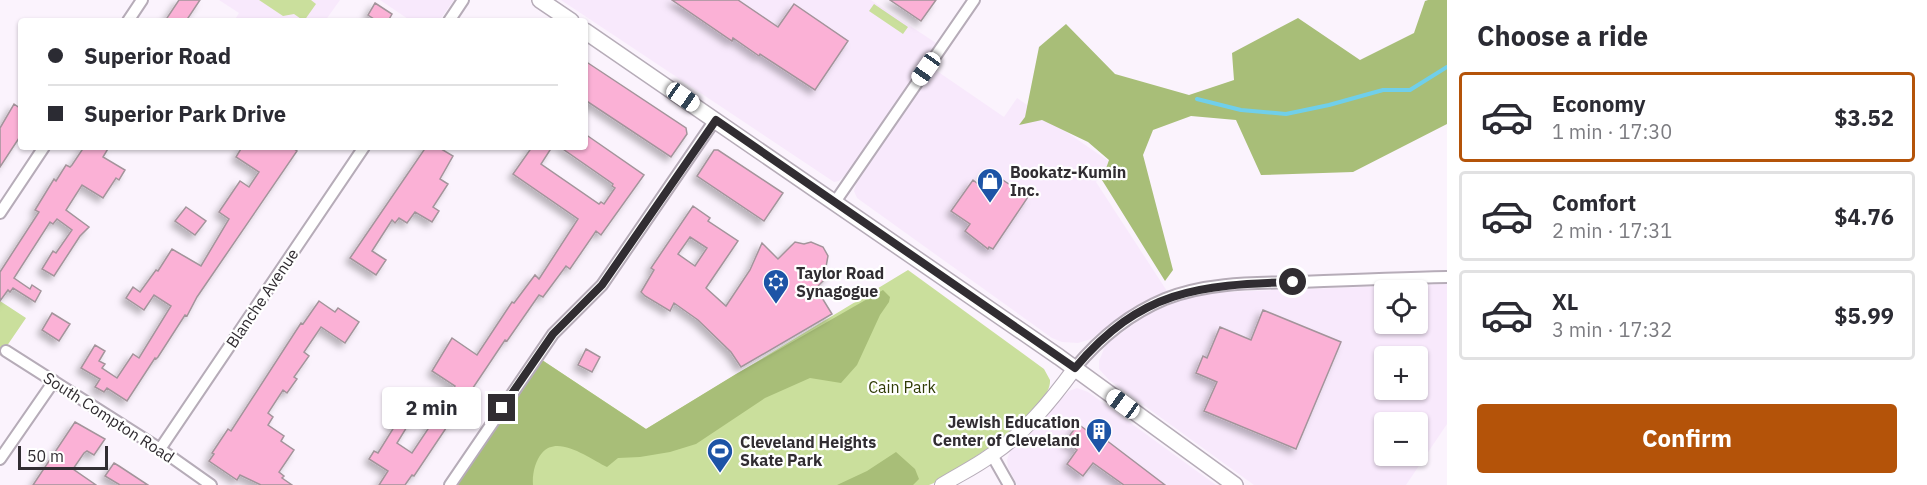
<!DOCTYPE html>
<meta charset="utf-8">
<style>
body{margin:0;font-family:"IBM Plex Sans",sans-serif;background:#f7f7f7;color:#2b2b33;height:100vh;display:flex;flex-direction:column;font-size:22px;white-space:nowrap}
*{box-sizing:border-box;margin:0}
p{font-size:20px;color:#7c7c81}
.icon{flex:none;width:33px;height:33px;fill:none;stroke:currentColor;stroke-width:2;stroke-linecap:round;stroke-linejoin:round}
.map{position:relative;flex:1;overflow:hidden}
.side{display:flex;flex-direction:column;background:#fff;width:480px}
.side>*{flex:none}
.guide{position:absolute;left:18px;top:18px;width:570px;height:132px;border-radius:6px;box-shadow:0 2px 4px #0004;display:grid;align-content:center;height:132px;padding:0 30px;background:#fff}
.tools{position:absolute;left:1374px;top:280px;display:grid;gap:12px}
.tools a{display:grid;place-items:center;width:54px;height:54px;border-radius:6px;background:#fff;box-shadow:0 2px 4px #0004;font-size:30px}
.scale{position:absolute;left:18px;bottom:15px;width:90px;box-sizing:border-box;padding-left:6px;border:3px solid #312d32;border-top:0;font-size:16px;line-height:21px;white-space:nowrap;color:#312d32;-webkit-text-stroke:4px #fff;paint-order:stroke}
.end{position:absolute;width:27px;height:27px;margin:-14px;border:8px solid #312d32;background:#fff;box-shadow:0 0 0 3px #fff}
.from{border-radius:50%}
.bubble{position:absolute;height:42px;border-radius:6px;background:#fff;box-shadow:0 2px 4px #0004;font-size:20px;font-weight:700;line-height:42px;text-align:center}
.car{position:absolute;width:18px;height:36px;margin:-18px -9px;border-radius:8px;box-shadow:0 0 4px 2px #0007;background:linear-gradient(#fff 24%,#345 0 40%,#fff 0 76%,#345 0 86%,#fff 0)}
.guide b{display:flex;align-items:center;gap:21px;height:57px;font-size:22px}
.guide b+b{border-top:2px solid #e1e1e2}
.guide i{width:15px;height:15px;background:#2b2b33}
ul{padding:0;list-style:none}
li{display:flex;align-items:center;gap:18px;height:90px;margin:0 12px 9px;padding:0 18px;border:3px solid #e1e1e2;border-radius:6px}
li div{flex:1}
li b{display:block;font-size:22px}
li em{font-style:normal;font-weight:700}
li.selected{border-color:#b45309}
li>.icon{width:54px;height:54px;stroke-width:1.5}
h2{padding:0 30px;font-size:27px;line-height:72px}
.action{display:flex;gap:12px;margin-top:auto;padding:12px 30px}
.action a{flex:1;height:69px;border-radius:6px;background:#b45309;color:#fff;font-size:24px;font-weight:700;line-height:69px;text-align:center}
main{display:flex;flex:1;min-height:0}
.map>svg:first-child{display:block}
</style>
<main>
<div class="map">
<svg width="1447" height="485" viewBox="0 0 1447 485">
<defs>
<filter id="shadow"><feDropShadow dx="-4.5" dy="4.5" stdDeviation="3" flood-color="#0004"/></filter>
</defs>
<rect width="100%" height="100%" fill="#fbf3fd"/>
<!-- built -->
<path fill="#f8e9fc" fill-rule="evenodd" d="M219,0H340L325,21H234L239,13Z
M380,0H454L439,21H411Z
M561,0H871L936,43L848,172L839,181L834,182Z
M934,69L1004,117L1017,98L1110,162L1096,182L1167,291L1133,307L1091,339L1078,343L1062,342L1052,338L857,198L854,191L856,184Z
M1447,284V424L1406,485H1254L1109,380L1099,369V361L1106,344L1148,314L1183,299L1200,295L1224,292ZM1384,291H1418V324H1384ZM1384,357H1418V390H1384ZM1384,423H1418V456H1384Z
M1077,388L1088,392L1216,485H1017L1008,467L1007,460L1010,451L1069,391Z"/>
<!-- green -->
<path fill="#cadf9c" d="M259,0H311L316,4L304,21L294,14L283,16Z
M874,4L908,27L903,34L869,11Z
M908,270L1044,369L1050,380C1052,412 960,467 934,483L929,485H457L542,360L646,429Z
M0,301L26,318L0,356Z"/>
<!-- forest -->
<path fill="#a8be78" d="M1428,0H1447V124L1353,172L1261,175L1236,120L1191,116L1153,130L1143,155L1173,270L1165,281L1102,180L1109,160L1088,142L1042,120L1019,125L1025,117L1039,47L1066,24L1115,74L1189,95L1234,80L1232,53L1298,18L1360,60L1414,33L1425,1Z
M883,290L890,297L889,302L880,315L857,365L841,383L810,378L765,398L696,444L670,452L640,457L618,458L607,467C590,459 558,434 542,453C535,461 532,475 533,485H457L542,360L646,429L736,374Z
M896,452L915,469L919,479L913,485H837L867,471Z"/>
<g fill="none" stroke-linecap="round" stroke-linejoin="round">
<!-- stream -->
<path stroke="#70cfea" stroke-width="4" d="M1197,99L1241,110L1286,114L1329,105L1383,90H1410L1447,67"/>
</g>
<!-- building -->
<path fill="#fbb1d6" stroke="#a3949b" stroke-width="1.5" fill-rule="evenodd" filter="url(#shadow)" d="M179,0H200L186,21H165Z
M672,0H738L778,27L794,4L848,41L815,90L760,54L759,56L733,38L732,41Z
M890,0H936L921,21Z
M375,3L392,14L388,21H377L368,15Z
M585,61L686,128L687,134L671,157L585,100Z
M14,104L21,109V135L0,167V128Z
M585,134L644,175L601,235L596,231L570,269L566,266L543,297L539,295L507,341L505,340L414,476L412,475L405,485H379L388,471L369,459L374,451L378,453L404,411L413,417L397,443L412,453L434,420L432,419L441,404L444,406L455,386L432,371L452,338L477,355L512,302L514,303L535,275L539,279L578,219L513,174L532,147H552L541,164L599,204L601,202L604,204L615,188L612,186L613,184L560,147H585Z
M84,147H109L103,157L125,170L119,180L116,178L103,198L82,185L66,210L89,227L80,236L54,276L42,269L53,251L56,253L72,230L57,219L53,224L50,222L14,278L30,289L32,285L41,291L35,302L13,288L10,292L8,290L0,301V272L39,212L35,210L54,179L56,181L66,165L70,167L72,165Z
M242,147H291L297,151L197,297L187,316L185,315L158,357L156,359L155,358L127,401L107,388L104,392L95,387L100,379L81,368L95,345L105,351L99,361L105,364L102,368L117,378L133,354L139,358L171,306L154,295L144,310L126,298L133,287L140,292L156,270L158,271L172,249L201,266L229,219L219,212L221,209L240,181L249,187L259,172L236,157Z
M426,147H438L453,156L440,179L448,184L433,207L439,211L432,222L415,212L407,223L399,218L395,223L392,220L372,251L386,260L376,275L350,258Z
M714,150H718L783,193L764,221L697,176Z
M988,170L1028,197L993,249L989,247L988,249L965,231L970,224L951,211L973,180L978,184Z
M693,206L710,218L708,221L738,241L706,288L726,306L750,270L762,243L778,259L795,242L804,244L811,242L823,247L828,256L826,267L829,275L816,288L832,314L741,367L731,352L698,320L674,303L670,311L645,296L641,292L654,270L651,268ZM690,237L707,248L695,266L678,254Z
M186,207L206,221L195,235L175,221Z
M319,301L335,312L338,308L359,322L345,343L321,327L304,352L309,356L294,377L297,379L287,393L283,390L268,413L273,417L268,425L284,436L281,441L294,450L279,472L284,476L282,478L292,485H261L240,475L237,480L209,461L214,454L212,453L228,429L231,431L301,323L303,324Z
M1263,310L1341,342L1296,449L1204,411L1217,382L1196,373L1203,356L1207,358L1220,327L1251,340Z
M52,313L70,324L59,341L42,330Z
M586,349L600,357L592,372L578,365Z
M75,422L105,439L94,455L87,451L84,453L73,469L96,485H33Z
M1078,424L1104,443L1106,440L1165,485H1124L1093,463L1083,476L1067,464L1077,450L1065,442Z
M114,463L119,466L148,485H120L105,476Z"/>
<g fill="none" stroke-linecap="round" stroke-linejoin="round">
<!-- minor casing -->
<g stroke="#b6acb8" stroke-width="14">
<path id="minor" d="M128,21L142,0
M449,21L463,0
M835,202L974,0
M0,213L44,147
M6,351L160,449L211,485
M1075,368C1099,339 1129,314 1165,299C1207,282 1255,283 1300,282C1349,280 1398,278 1447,277
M160,449L364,147
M992,455L1009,485
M0,459L54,381
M450,485L553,334L602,285L715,120"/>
</g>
<!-- tertiary casing -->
<g stroke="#b6acb8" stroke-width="16">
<path id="tertiary" d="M942,485C958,475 975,467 990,456C1024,434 1051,401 1075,368"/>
</g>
<!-- secondary casing -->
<g stroke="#b6acb8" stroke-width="18">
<path id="secondary" d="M540,0L571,21
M585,31L1059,357L1235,485"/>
</g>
<!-- minor -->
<use href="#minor" stroke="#fff" stroke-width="10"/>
<!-- tertiary -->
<use href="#tertiary" stroke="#fff" stroke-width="14"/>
<!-- secondary -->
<use href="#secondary" stroke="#fff" stroke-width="15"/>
</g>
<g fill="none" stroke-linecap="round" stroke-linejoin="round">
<!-- route -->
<path stroke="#312d32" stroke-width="8" d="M502,408L553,334L602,285L716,120L1075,368C1141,290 1197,285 1293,282"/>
</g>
<!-- icons -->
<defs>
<g id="shop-pin" transform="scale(1.35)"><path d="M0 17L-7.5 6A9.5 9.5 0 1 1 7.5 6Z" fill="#1d54a6" stroke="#fff"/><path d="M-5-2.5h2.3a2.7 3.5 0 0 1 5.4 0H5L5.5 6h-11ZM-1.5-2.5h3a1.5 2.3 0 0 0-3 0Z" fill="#fff"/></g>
<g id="synagogue-pin" transform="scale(1.35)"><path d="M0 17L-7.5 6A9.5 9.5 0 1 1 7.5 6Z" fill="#1d54a6" stroke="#fff"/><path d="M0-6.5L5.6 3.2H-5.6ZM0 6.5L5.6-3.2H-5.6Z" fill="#fff"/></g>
<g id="building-pin" transform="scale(1.35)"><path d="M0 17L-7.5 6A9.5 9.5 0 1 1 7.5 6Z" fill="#1d54a6" stroke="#fff"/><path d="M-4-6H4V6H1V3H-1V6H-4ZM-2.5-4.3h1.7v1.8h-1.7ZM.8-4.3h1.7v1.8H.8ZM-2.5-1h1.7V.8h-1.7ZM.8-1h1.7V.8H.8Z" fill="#fff"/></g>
<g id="stadium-pin" transform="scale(1.35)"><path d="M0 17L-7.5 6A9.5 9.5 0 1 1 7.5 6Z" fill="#1d54a6" stroke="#fff"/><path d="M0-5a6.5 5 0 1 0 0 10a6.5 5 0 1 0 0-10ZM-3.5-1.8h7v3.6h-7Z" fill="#fff"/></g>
</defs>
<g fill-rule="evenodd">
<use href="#shop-pin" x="990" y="181"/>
<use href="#synagogue-pin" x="776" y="282"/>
<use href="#building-pin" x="1099" y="431"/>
<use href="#stadium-pin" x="720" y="451"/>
</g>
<g text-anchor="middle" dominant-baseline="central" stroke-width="4.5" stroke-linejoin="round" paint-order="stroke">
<!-- poi labels -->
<g font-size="16" font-weight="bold" fill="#312d32" stroke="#fff" text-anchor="start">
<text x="1010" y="172">Bookatz-Kumin<tspan x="1010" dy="18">Inc.</tspan></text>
<text x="796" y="273">Taylor Road<tspan x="796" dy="18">Synagogue</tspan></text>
<text x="1080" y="422" text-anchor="end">Jewish Education<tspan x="1080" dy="18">Center of Cleveland</tspan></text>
<text x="740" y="442">Cleveland Heights<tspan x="740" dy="18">Skate Park</tspan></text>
</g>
<!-- street labels -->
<g font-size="16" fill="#312d32" stroke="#fff">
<text transform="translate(262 298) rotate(-56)">Blanche Avenue</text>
<text transform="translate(109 417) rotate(33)">South Compton Road</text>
</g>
<!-- park labels -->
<g font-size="16" fill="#303c06" stroke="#fff">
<text x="902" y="387">Cain Park</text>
</g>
</g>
</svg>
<div class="tools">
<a><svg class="icon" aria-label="locate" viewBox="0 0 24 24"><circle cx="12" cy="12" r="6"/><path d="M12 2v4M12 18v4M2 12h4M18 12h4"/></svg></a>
<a>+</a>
<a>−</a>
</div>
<div class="scale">50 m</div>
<i class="end from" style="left:1293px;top:282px"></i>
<i class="end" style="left:502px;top:408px"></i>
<div class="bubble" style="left:382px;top:387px;width:99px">2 min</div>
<i class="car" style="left:926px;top:69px;rotate:215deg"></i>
<i class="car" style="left:683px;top:97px;rotate:125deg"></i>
<i class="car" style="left:1123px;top:404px;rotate:306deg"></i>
<div class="guide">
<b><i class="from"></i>Superior Road</b>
<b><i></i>Superior Park Drive</b>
</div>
</div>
<section class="side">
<h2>Choose a ride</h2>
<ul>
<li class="selected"><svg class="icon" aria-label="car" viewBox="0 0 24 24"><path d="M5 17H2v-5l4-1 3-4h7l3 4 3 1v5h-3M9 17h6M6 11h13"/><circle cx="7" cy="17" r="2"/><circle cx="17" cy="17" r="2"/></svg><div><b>Economy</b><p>1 min · 17:30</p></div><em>$3.52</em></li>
<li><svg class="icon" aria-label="car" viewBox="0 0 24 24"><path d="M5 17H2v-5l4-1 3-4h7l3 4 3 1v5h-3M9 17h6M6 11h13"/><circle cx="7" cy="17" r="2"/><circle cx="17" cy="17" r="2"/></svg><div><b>Comfort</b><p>2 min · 17:31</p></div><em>$4.76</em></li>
<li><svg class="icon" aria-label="car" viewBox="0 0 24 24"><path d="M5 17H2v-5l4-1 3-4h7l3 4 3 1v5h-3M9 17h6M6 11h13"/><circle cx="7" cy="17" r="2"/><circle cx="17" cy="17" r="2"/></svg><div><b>XL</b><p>3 min · 17:32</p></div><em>$5.99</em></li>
</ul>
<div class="action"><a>Confirm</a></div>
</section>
</main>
